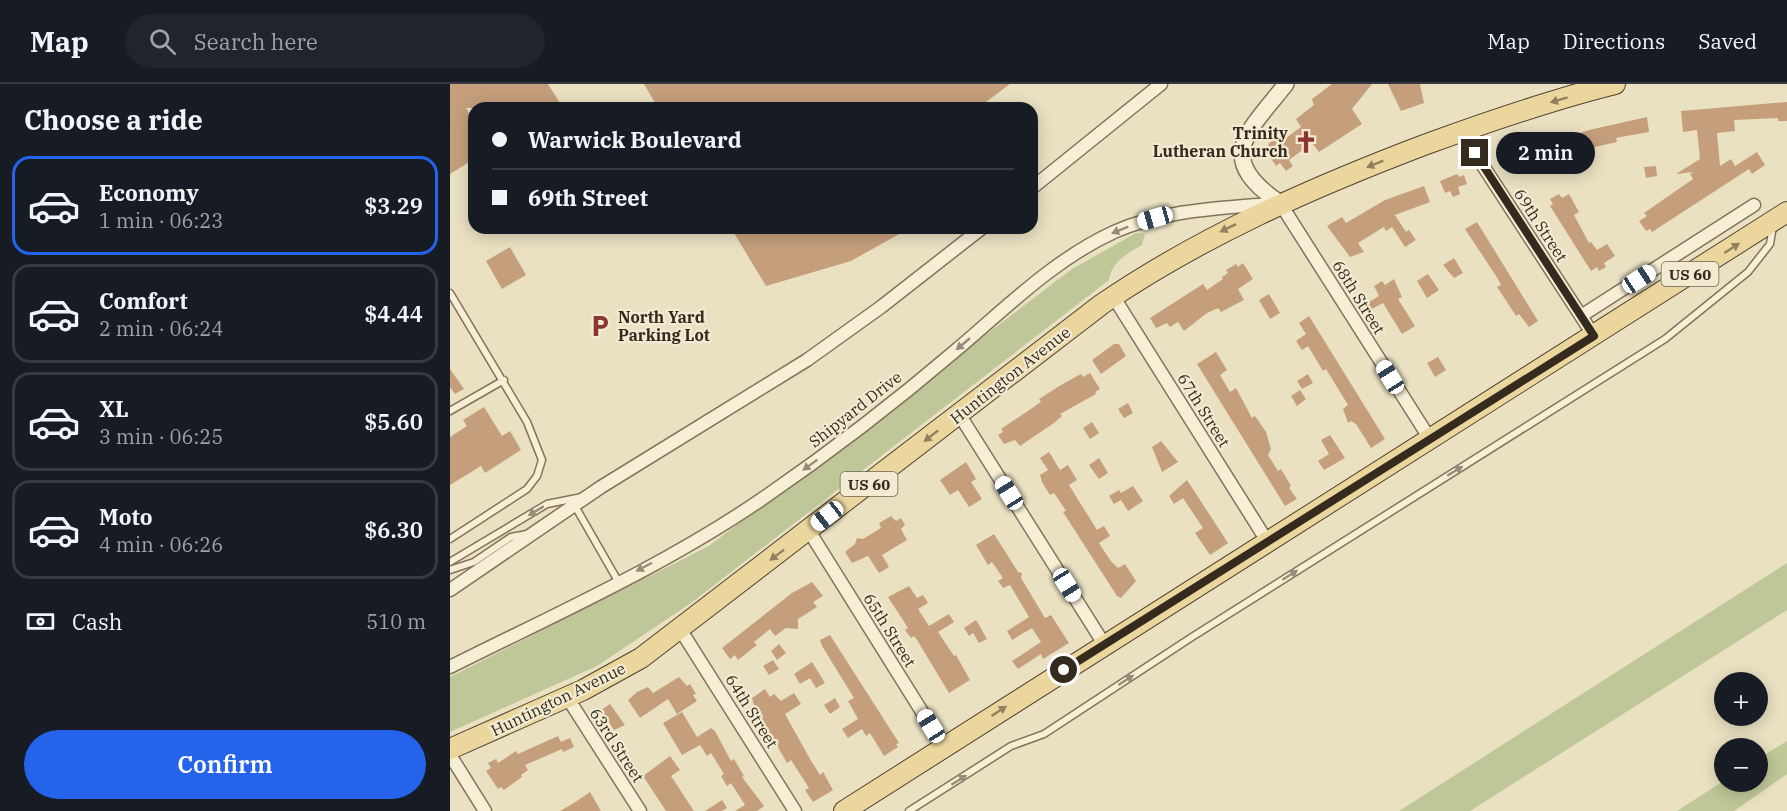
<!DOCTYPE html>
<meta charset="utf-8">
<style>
body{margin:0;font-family:"IBM Plex Serif",serif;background:#20242c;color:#f1f3f6;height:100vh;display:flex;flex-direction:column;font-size:22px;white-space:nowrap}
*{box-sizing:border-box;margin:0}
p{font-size:20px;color:#9ea1a6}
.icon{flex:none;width:33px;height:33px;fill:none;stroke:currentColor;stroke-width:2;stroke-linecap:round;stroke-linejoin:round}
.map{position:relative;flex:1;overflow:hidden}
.sheet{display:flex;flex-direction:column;background:#171b24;width:450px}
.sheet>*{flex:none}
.guide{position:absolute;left:18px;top:18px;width:570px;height:132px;border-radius:18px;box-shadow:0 3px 15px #0003;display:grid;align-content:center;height:132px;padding:0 24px;background:#171b24}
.buttons{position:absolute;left:1264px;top:588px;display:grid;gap:12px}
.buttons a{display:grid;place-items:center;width:54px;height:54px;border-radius:50%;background:#171b24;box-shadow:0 3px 15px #0003;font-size:30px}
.end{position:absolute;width:27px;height:27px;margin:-14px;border:8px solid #342a1e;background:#fff;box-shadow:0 0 0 3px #fff}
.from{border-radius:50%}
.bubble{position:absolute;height:42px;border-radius:21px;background:#171b24;box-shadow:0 3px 15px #0003;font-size:20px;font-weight:600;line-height:42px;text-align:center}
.car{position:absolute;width:18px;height:36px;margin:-18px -9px;border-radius:8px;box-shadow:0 0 4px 2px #0007;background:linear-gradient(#fff 24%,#345 0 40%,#fff 0 76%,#345 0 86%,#fff 0)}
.guide b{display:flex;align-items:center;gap:21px;height:57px;font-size:22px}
.guide b+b{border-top:2px solid #363941}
.guide i{width:15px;height:15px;background:#f1f3f6}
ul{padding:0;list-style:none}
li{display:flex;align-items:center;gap:18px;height:99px;margin:0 12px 9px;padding:0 12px;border:3px solid #363941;border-radius:18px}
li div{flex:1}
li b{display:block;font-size:22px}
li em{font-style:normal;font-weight:600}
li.current{border-color:#2563eb}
li>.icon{width:54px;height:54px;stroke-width:1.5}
h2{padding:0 24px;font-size:27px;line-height:72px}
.pay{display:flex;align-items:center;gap:15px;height:66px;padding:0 24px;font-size:22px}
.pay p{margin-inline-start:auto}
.action{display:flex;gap:12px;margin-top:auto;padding:12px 24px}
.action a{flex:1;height:69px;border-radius:36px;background:#2563eb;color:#fff;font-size:24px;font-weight:600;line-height:69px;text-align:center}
header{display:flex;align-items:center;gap:36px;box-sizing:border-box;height:84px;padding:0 30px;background:#171b24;border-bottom:2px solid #363941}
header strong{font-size:28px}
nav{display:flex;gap:33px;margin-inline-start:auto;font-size:21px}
.search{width:420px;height:54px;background:#20242c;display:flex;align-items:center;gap:15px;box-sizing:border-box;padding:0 21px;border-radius:33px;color:#9ea1a6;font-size:22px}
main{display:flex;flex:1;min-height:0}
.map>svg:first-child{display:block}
</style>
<header>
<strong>Map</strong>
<div class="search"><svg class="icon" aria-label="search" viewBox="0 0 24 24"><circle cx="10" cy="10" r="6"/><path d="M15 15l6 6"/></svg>Search here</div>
<nav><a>Map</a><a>Directions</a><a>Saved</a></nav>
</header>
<main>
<section class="sheet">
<h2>Choose a ride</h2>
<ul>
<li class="current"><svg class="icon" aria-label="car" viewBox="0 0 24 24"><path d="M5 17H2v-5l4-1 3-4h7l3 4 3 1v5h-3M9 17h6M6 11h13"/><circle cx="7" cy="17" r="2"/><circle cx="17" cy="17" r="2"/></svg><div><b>Economy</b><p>1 min · 06:23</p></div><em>$3.29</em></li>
<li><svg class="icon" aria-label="car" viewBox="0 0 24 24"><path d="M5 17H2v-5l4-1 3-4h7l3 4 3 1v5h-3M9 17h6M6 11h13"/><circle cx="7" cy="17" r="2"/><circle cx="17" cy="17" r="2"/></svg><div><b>Comfort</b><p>2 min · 06:24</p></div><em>$4.44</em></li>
<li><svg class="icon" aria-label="car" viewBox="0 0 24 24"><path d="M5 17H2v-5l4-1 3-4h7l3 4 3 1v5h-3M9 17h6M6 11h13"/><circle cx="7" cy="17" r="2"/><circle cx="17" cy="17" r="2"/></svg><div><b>XL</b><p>3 min · 06:25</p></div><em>$5.60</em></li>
<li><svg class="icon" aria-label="car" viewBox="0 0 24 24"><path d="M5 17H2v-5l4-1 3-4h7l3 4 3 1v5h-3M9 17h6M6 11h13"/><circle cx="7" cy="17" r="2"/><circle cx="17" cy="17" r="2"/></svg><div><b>Moto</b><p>4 min · 06:26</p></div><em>$6.30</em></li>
</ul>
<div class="pay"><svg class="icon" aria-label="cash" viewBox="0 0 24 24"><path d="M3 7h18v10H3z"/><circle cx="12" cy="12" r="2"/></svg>Cash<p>510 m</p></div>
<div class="action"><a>Confirm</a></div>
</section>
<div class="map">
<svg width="1337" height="727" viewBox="0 0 1337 727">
<rect width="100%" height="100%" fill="#eae1c3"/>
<!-- green -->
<path fill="#bfc798" d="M686,149L695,150L692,161C677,170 661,178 659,196L241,519L147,582L0,648V593L259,462L622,185Z
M1337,479V526L1020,727H949Z
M1337,657V690L1284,727H1227L1275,696L1308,698V675Z"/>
<!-- building -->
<path fill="#c59f7c" d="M0,0H98L113,24H16L24,37V75L0,90Z
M194,0H560L528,24H208Z
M882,0H922L902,25L912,40L869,68L862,59L839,76L843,82L836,87L830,79L826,82L818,70L822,68L818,60L824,55L828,60L851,43L846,35L864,21L862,15Z
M938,0H970L974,19L951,27Z
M1337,18V37H1328V34L1284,36L1285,47L1267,49L1270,82L1281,75L1285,82L1307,68L1315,81L1302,90L1299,85L1202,148L1200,145L1196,147L1189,137L1197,132L1194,129L1243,95L1240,90L1243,88L1226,90L1250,75L1247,46L1233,48L1231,27Z
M1197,33L1199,48L1171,53L1166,54L1167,58L1132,66L1131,63L1098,76L1093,61L1139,46Z
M1206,82L1207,92L1196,94L1194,83Z
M1007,90L1009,93L1014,91L1017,100L1008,103L1010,110L1003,113L1000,107L995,109L990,97Z
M974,102L980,118L945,131L956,148L959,146L966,156L955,163L942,143L936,147L934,143L908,159L914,168L900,173L877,142L892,133L896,139L935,116Z
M1109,110L1112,114L1119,110L1129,128L1124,131L1139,159L1141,158L1147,166L1157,160L1165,172L1154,179L1156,183L1149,187L1147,183L1141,187L1100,122L1103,120L1100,115Z
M1027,138L1088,237L1079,243L1069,230L1066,232L1055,215L1047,203L1051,201L1048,195L1015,145Z
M281,144H460L401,177L316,202Z
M60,163L76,191L52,205L36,177Z
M1004,174L1013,189L1004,194L993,181Z
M793,179L803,195L788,205L794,216L771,228L768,224L757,229L734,247L728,238L720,243L717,239L706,244L700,234L753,200L757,206L773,195L772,193L778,189L776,186L786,180L788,183Z
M978,190L989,206L977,214L967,197Z
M944,195L952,213L948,215L965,242L952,250L933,219L918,227L914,221L929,212L924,202L932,197L935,201Z
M819,210L830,229L820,235L809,216Z
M859,232L935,355L921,364L906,340L901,337L898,339L893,325L898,321L876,285L873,287L858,262L852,266L846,257L856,250L849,239Z
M664,260H669L676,272L651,290L642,276Z
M766,268L777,286L770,291L780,308L786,304L802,334L805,332L816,348L821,365L818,371L828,387L831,385L841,402L839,404L847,415L835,422L747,280Z
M988,273L996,286L985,293L977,279Z
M0,285L14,305L5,310L0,303Z
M640,289L650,305L645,308L646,310L610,330L612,332L604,339L570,362L565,356L554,360L548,351L553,348L551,345L591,318L589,315L611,301L631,290L633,293Z
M858,290L863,299L852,305L847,297Z
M850,306L856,315L847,322L841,312Z
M678,319L683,329L674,334L668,325Z
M34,323L52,352L60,347L71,366L35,389L31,382L0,401V353L17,342L13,336Z
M642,338L649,349L640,355L633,344Z
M880,351L895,374L874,386L868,377L879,370L871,356Z
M711,357L728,378L712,388L702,363Z
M599,368L610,386L618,381L627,396L619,401L647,446L654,442L660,452L649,459L660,476L668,484L675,480L686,497L671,514L667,512L613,428L616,427L604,409L600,411L592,398L590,391L598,386L590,374Z
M649,374L658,389L649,395L639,381Z
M516,378L526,395L521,398L532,415L519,423L508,406L500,411L490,396Z
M737,396L778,459L760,471L745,449L753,444L733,414L724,420L719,412Z
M683,402L693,417L678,427L671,416L664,420L659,412L669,406L671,409Z
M441,432L446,437L451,434L455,441L451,445L457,456L432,471L439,483L429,489L418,472L402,479L395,468L405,460L407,454L413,455L431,444L429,439Z
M544,450L568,488L572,489L571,494L595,534L601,531L619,559L593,575L591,570L568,585L562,577L591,558L582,544L562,556L557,547L579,533L560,501L553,504L548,497L553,494L542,478L538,481L526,461Z
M362,498L373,512L363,518L367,523L348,535V545L336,544L325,552L320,545L304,558L307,561L288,576L285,571L280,575L272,564L342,509Z
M459,502L467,514L473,511L478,519L468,525L479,542L499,530L504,538L488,548L504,572L506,571L520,596L499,609L467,556L464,552L461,554L455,546L458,544L438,513Z
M526,536L537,555L529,559L523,549L519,552L514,544Z
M380,551L449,659L446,660L448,663L434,672L420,649L416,652L412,645L398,654L392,645L408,635L398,617L404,614L372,562L370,556Z
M329,560L336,569L327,576L321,567Z
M323,576L329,585L319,591L313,582Z
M362,578L375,599L366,604L360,594L350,600L344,590Z
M229,593L237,602L240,600L246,610L243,611L247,617L227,630L218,615L190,634L178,616L187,608L198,603L203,609Z
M315,605L320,613L324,610L331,617L344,609L351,620L335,630L360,675L370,691L373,688L383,706L363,718L355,706L359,704L341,676L337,679L304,621L302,614Z
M385,614L390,623L380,630L374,621Z
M160,620L175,641L164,646L151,626Z
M232,628L247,653L261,644L265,647L281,677L284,675L294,692L292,693L314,722L307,727H285L295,721L281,699L277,702L271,692L274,690L261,669L257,672L250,661L232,671L213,639Z
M108,652L111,658L120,654L124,663L113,668L112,665L75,681L78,686L71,691L72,693L54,706L51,703L48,705L36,687L41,684L38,679L46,675L48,679L66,667L68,670Z
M220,672L230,686L221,692L244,727H216L193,692Z
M140,708L151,727H110L124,719Z
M272,716L277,724L272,727H255Z"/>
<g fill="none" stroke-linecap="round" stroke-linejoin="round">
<!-- service casing -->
<g stroke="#83735b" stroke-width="9">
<path id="service" d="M0,209L77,338L92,376L87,392L77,405L0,455
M0,327L54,296
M125,422L168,497
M0,478L97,420L132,413
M0,486L24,478L61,453L77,450
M459,727L561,662L594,650L742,553L1215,255L1298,188L1320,160L1323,142"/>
</g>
<!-- minor casing -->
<g stroke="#83735b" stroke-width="15">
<path id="minor" d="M1011,48L1144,252
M582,104L711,0
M663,212L817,457
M1131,232L1304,121
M509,330L654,560
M359,447L494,663
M0,506L151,403L357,276L431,223L532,144
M230,545L345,727
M0,583C104,531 216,481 312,415C379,369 443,320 505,267C555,225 603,176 664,148C715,125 775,124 830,119L980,355
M117,613L190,727
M0,671L35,727"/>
</g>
<!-- tertiary casing -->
<g stroke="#83735b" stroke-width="18">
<path id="tertiary" d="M830,119C763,74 798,48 836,0"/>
</g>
<!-- primary casing -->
<g stroke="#51412f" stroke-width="22">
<path id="primary" d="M0,665L133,606L191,574L652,220C752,152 861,104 974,61C1037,38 1100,16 1165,0
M394,727L1337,128"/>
</g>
<!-- service -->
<use href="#service" stroke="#f6eed5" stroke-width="6"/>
<!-- minor -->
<use href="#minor" stroke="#f6eed5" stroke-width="12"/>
<!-- tertiary -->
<use href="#tertiary" stroke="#f6eed5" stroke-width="15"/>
<!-- primary -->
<use href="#primary" stroke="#ebd79d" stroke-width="20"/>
</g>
<!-- one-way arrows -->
<defs><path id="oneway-solid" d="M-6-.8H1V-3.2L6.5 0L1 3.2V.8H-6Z" transform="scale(1.5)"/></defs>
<g fill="#90805e">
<use href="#oneway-solid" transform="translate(1109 16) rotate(163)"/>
<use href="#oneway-solid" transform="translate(925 80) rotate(158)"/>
<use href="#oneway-solid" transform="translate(778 144) rotate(154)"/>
<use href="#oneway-solid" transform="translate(1282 164) rotate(-33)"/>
<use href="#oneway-solid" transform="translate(481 352) rotate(142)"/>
<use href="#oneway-solid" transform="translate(327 471) rotate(143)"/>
<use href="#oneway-solid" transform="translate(549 627) rotate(-33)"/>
</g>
<g fill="#958c7a">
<use href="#oneway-solid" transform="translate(670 146) rotate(158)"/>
<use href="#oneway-solid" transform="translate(513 260) rotate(140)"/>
<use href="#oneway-solid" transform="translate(360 381) rotate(144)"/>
<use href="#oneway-solid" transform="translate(1005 387) rotate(-31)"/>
<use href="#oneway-solid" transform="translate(86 427) rotate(149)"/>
<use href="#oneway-solid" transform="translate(194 483) rotate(152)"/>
<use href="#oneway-solid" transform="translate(840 491) rotate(-32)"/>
<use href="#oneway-solid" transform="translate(676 596) rotate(-33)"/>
<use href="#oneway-solid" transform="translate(509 696) rotate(-32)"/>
</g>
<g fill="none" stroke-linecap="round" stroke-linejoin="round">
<!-- route -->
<path stroke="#342a1e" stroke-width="8" d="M614,586L1144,252L1025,69"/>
</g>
<!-- icons -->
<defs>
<g id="church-bare" transform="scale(1.8)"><path d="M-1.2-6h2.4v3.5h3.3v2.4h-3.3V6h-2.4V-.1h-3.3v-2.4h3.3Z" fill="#8d3530" stroke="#f2ebd2" stroke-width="2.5" paint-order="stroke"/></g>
<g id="parking-bare" transform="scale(1.8)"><path d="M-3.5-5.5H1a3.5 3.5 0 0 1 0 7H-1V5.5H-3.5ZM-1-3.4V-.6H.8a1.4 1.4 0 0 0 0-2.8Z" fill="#8d3530" stroke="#f2ebd2" stroke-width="2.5" paint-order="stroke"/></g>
</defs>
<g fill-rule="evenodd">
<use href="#church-bare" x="856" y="58"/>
<use href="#parking-bare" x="150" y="242"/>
</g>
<g text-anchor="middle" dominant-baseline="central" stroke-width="4.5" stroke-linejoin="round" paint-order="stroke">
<!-- shield labels -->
<g fill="#f2ebd2" stroke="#6d6454" stroke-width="1.5">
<rect x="1211.5" y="178" width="57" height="24" rx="4.5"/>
<rect x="390.5" y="388" width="57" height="24" rx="4.5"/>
</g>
<g font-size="15" font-weight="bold" fill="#342a1e">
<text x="1240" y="190">US 60</text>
<text x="419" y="400">US 60</text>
</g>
<!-- poi labels -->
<g font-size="16" font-weight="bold" fill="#342a1e" stroke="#f2ebd2" text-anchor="end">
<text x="838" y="49">Trinity<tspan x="838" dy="18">Lutheran Church</tspan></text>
<text x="168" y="233" text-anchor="start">North Yard<tspan x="168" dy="18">Parking Lot</tspan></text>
</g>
<!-- street labels -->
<g font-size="16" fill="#342a1e" stroke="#f2ebd2">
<text transform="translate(1091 141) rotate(57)">69th Street</text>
<text transform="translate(909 213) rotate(58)">68th Street</text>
<text transform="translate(560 291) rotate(-38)">Huntington Avenue</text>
<text transform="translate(405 325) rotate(-38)">Shipyard Drive</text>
<text transform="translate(754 326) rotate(58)">67th Street</text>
<text transform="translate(440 546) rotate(58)">65th Street</text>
<text transform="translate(108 615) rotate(-26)">Huntington Avenue</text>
<text transform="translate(302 627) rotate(58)">64th Street</text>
<text transform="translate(167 661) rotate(57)">63rd Street</text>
</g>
</g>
</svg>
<div class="buttons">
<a>+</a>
<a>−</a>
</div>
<i class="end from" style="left:614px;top:586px"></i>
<i class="end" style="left:1025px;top:69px"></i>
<div class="bubble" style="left:1046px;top:48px;width:99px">2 min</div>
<i class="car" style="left:705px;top:134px;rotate:254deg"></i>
<i class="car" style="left:1189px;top:195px;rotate:57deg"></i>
<i class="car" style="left:940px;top:293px;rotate:328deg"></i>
<i class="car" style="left:559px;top:409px;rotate:328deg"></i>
<i class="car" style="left:377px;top:432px;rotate:232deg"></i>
<i class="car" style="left:617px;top:501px;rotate:148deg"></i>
<i class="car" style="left:481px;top:642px;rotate:328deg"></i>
<div class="guide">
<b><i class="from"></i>Warwick Boulevard</b>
<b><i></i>69th Street</b>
</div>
</div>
</main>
